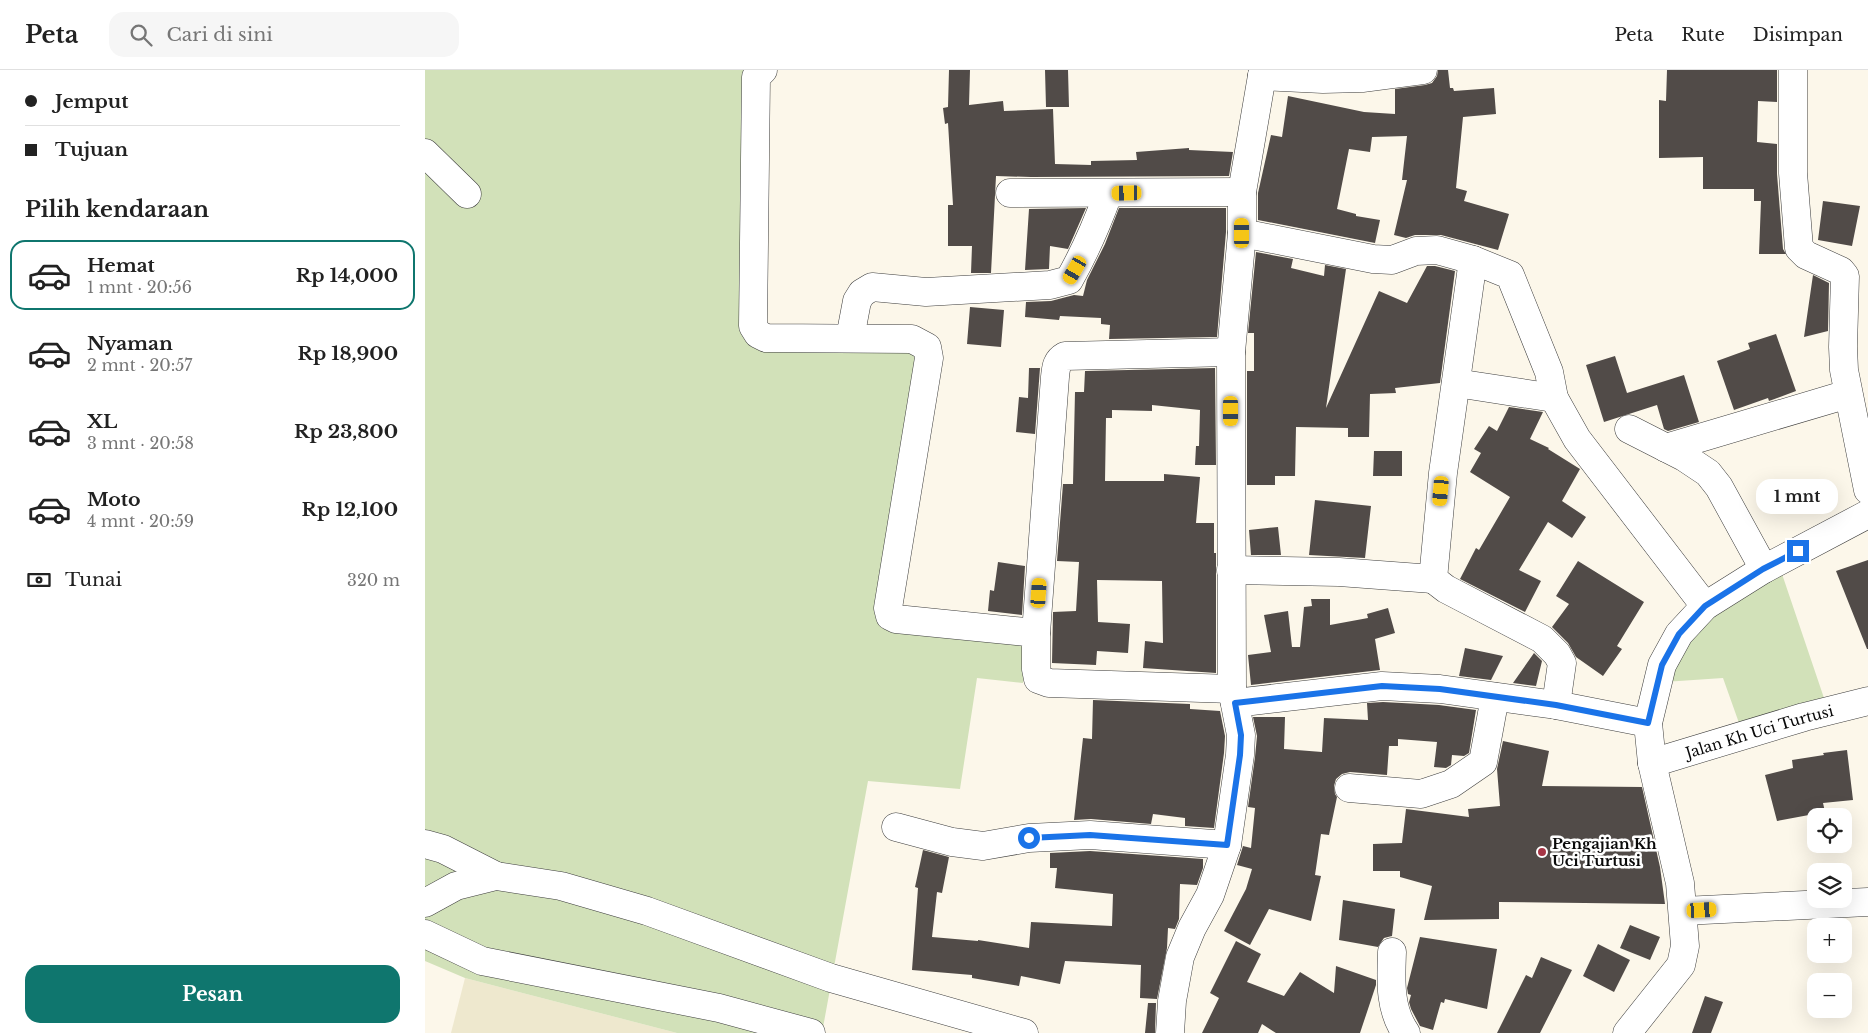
<!DOCTYPE html>
<html lang="id">
<meta charset="utf-8">
<style>
body{margin:0;font-family:"Libre Baskerville",serif;background:#f6f6f6;color:#222;height:100vh;display:flex;flex-direction:column;font-size:19px;white-space:nowrap}
*{box-sizing:border-box;margin:0}
p{font-size:16px;color:#767676}
.icon{flex:none;width:28px;height:28px;fill:none;stroke:currentColor;stroke-width:2;stroke-linecap:round;stroke-linejoin:round}
.map{position:relative;flex:1;overflow:hidden}
.drawer{display:flex;flex-direction:column;background:#fff;width:425px}
.drawer>*{flex:none}
.top-card{display:grid;align-content:center;height:110px;padding:0 25px;background:#fff}
.tools{position:absolute;left:1382px;top:738px;display:grid;gap:10px}
.tools a{display:grid;place-items:center;width:45px;height:45px;border-radius:10px;background:#fff;box-shadow:0 5px 20px #0002;font-size:25px}
.end{position:absolute;width:22px;height:22px;margin:-11px;border:6px solid #1a73e8;background:#fff;box-shadow:0 0 0 2px #fff}
.from{border-radius:50%}
.bubble{position:absolute;height:35px;border-radius:15px;background:#fff;box-shadow:0 5px 20px #0002;font-size:16px;font-weight:800;line-height:35px;text-align:center}
.car{position:absolute;width:15px;height:30px;margin:-15px -8px;border-radius:6px;box-shadow:0 0 4px 1px #0007;background:linear-gradient(#f5c518 24%,#345 0 40%,#f5c518 0 76%,#345 0 86%,#f5c518 0)}
.top-card b{display:flex;align-items:center;gap:18px;height:48px;font-size:19px}
.top-card b+b{border-top:1px solid #e0e0e0}
.top-card i{width:12px;height:12px;background:#222}
ul{padding:0;list-style:none}
li{display:flex;align-items:center;gap:15px;height:70px;margin:0 10px 8px;padding:0 15px;border:2px solid transparent;border-radius:15px}
li div{flex:1}
li b{display:block;font-size:19px}
li em{font-style:normal;font-weight:800}
li.selected{border-color:#0f766e}
li>.icon{width:45px;height:45px;stroke-width:1.5}
h2{padding:0 25px;font-size:22px;line-height:60px}
.pay{display:flex;align-items:center;gap:12px;height:55px;padding:0 25px;font-size:19px}
.pay p{margin-inline-start:auto}
.primary-button{display:flex;gap:10px;margin-top:auto;padding:10px 25px}
.primary-button a{flex:1;height:58px;border-radius:15px;background:#0f766e;color:#fff;font-size:20px;font-weight:800;line-height:58px;text-align:center}
header{display:flex;align-items:center;gap:30px;box-sizing:border-box;height:70px;padding:0 25px;background:#fff;border-bottom:1px solid #e0e0e0}
header strong{font-size:24px}
nav{display:flex;gap:28px;margin-inline-start:auto;font-size:18px}
.search{width:350px;height:45px;background:#f6f6f6;display:flex;align-items:center;gap:12px;box-sizing:border-box;padding:0 18px;border-radius:15px;color:#767676;font-size:19px}
main{display:flex;flex:1;min-height:0}
.map>svg:first-child{display:block}
</style>
<header>
<strong>Peta</strong>
<div class="search"><svg class="icon" aria-label="search" viewBox="0 0 24 24"><circle cx="10" cy="10" r="6"/><path d="M15 15l6 6"/></svg>Cari di sini</div>
<nav><a>Peta</a><a>Rute</a><a>Disimpan</a></nav>
</header>
<main>
<section class="drawer">
<div class="top-card">
<b><i class="from"></i>Jemput</b>
<b><i></i>Tujuan</b>
</div>
<h2>Pilih kendaraan</h2>
<ul>
<li class="selected"><svg class="icon" aria-label="car" viewBox="0 0 24 24"><path d="M5 17H2v-5l4-1 3-4h7l3 4 3 1v5h-3M9 17h6M6 11h13"/><circle cx="7" cy="17" r="2"/><circle cx="17" cy="17" r="2"/></svg><div><b>Hemat</b><p>1 mnt · 20:56</p></div><em>Rp 14,000</em></li>
<li><svg class="icon" aria-label="car" viewBox="0 0 24 24"><path d="M5 17H2v-5l4-1 3-4h7l3 4 3 1v5h-3M9 17h6M6 11h13"/><circle cx="7" cy="17" r="2"/><circle cx="17" cy="17" r="2"/></svg><div><b>Nyaman</b><p>2 mnt · 20:57</p></div><em>Rp 18,900</em></li>
<li><svg class="icon" aria-label="car" viewBox="0 0 24 24"><path d="M5 17H2v-5l4-1 3-4h7l3 4 3 1v5h-3M9 17h6M6 11h13"/><circle cx="7" cy="17" r="2"/><circle cx="17" cy="17" r="2"/></svg><div><b>XL</b><p>3 mnt · 20:58</p></div><em>Rp 23,800</em></li>
<li><svg class="icon" aria-label="car" viewBox="0 0 24 24"><path d="M5 17H2v-5l4-1 3-4h7l3 4 3 1v5h-3M9 17h6M6 11h13"/><circle cx="7" cy="17" r="2"/><circle cx="17" cy="17" r="2"/></svg><div><b>Moto</b><p>4 mnt · 20:59</p></div><em>Rp 12,100</em></li>
</ul>
<div class="pay"><svg class="icon" aria-label="cash" viewBox="0 0 24 24"><path d="M3 7h18v10H3z"/><circle cx="12" cy="12" r="2"/></svg>Tunai<p>320 m</p></div>
<div class="primary-button"><a>Pesan</a></div>
</section>
<div class="map">
<svg width="1443" height="963" viewBox="0 0 1443 963">
<rect width="100%" height="100%" fill="#fcf7ea"/>
<!-- farmland -->
<path fill="#eee8ce" d="M40,908L252,963H26Z"/>
<!-- green -->
<path fill="#d2e1b9" d="M0,0H322L332,276H493L456,558L602,571L598,613L552,608L535,719L443,711L397,963H252L40,908L0,891Z
M1357,504L1400,631L1314,653L1298,608L1239,612L1284,540Z"/>
<!-- building -->
<path fill="#514b48" d="M524,0H545L544,35L578,31L579,41L628,39L630,94L666,95V91L712,90L711,82L764,78V80L808,82L804,106L606,107L571,106L566,203H546L547,176H523V135H528L523,53L520,54L518,38L523,37Z
M620,0H643L644,37H621Z
M1013,0H1023L1025,18H1028L1029,21L1069,18L1071,44L1038,47L1031,118L1042,121L1039,131L1084,144L1073,180L1016,165H990L981,168L969,165L982,110H977L982,66L947,67L945,82L924,79L912,139L931,144V146L955,150L950,173L833,150V123L846,65L857,67L863,26L939,42L970,44V19L1000,15L1007,13L1012,6Z
M1242,0H1352V32L1333,31L1332,72L1352,74V104L1358,179L1361,184H1334L1336,131H1329V119H1278V87L1234,88V30L1241,31Z
M1398,131L1435,136L1427,176L1393,170Z
M661,138L643,179L625,176L624,199L600,200L604,139Z
M694,138H801V162L792,267L684,269L685,255L676,254V248L635,246L634,250L600,247L601,232L626,231L649,225L658,226L662,210L680,174Z
M831,182L868,189L866,198L899,206L900,195L921,199L901,338L954,221L982,233L1002,196H1010L1030,201L1015,313L970,318L971,323L945,324L944,367H923V358L871,357L870,406H850V415H822V301H829V263H823Z
M1388,205L1404,213L1403,261L1379,267Z
M545,237L579,240L576,277L542,274Z
M1351,264L1371,321L1344,331L1343,328L1309,340L1292,291L1325,279L1323,273Z
M1190,286L1202,323L1259,305L1274,352L1243,361L1239,359L1232,335L1179,352L1161,295Z
M604,298H615L610,364L591,362L594,327L603,328Z
M790,298L791,395H770L771,376H774L775,340L727,335V341L687,340V348H681L680,411H739V404L775,407L771,453H789V483H791V603L718,598L720,571L738,573L737,511L672,510L673,552L705,554L703,583L672,581L671,595L627,593L628,542L651,541L654,492L632,491L638,414H648L650,322H659L660,301Z
M1084,337L1118,342L1105,369L1124,378L1123,379L1155,399L1137,431L1161,447L1147,468L1123,452L1094,500L1116,511L1100,542L1035,509L1051,478L1054,480L1085,427L1045,402L1056,383L1049,379L1064,356L1072,361Z
M949,381H977V406H948Z
M890,430L946,436L940,488L884,485Z
M853,457L856,485H826L824,460Z
M1443,490V579H1442L1411,501Z
M1153,491L1219,532L1192,576L1197,579L1178,606L1151,587L1143,573L1127,557L1144,534L1131,526Z
M573,492L600,496L597,545L563,541L565,520L569,521Z
M886,529H905V555L943,548L942,544L963,538L970,563L950,569L955,600L826,615L823,585L846,582L839,545L863,541L867,577H875L879,537L887,536Z
M1040,578L1078,586L1066,610L1034,606Z
M1109,583L1117,591L1111,616L1088,613Z
M668,630L765,634V639L795,641L800,666L799,683L789,758L760,756V748L728,744L726,754L666,749L649,750L658,668L667,669Z
M958,632L1014,635L1051,640L1044,683L1039,686L1027,685L1026,695L1021,698L1009,697L1012,672L973,669V676H964L962,705L925,702L917,704L911,709L909,716L910,724L912,727L904,765L896,764L890,805L896,806L886,851L844,839L825,875L799,861L821,819L827,799L812,795L818,776L826,778L830,738L823,737L830,687L832,666L828,647H860L859,679L897,682L899,648L943,650L942,633Z
M1078,671L1124,681L1117,716L1217,717L1235,797L1240,834L1074,832V849L999,850L1007,816L975,807V801H948V774L977,773L981,739L1044,747L1043,739L1075,736L1072,699Z
M1422,680L1428,730L1398,733L1400,742L1352,751L1340,705L1368,698L1367,690L1399,685L1398,683Z
M498,780L524,787L517,823L512,822L507,867L553,871V870L604,878L606,852L687,856L688,824L630,818L632,798H625V783L665,781L778,789V798L772,815L755,814L754,849L750,859L743,858L742,878L732,929L715,928L716,895L640,891L635,914L596,906L594,916L547,908V905L487,900L493,818L490,817Z
M918,830L970,839L967,866L959,868L953,877L914,870Z
M1205,855L1235,867L1225,890L1195,878Z
M995,867L1072,879L1062,939L1020,929L1019,933L1016,932L1008,960L995,956L986,939L984,932L986,925L983,924L982,918Z
M811,871L836,884L822,912L859,926L875,902L909,923L911,896L951,910V915L935,963H851L837,954L833,963H777L794,928L785,923Z
M1173,874L1205,890L1189,922L1158,906Z
M1116,887L1147,900L1115,963H1072L1101,905L1107,908Z
M1280,926L1298,932L1286,963H1267Z
M723,933H731L730,963H720Z"/>
<g fill="none" stroke-linecap="round" stroke-linejoin="round">
<!-- minor casing -->
<g stroke="#3d3d3d" stroke-width="29">
<g id="minor">
<path d="M338,0L331,7L328,256L333,264L341,268L487,269L502,277L504,288L463,538L465,546L471,549L611,563V599L613,609L624,613L807,619"/>
<path d="M1368,0V103L1374,178L1381,185L1416,201L1420,206L1418,277L1419,300L1443,420"/>
<path d="M837,6L898,9L937,8L998,0"/>
<path d="M0,83L42,124"/>
<path d="M585,123L817,122"/>
<path d="M817,163L948,189L967,190L991,181L1012,180L1048,190"/>
<path d="M425,268L432,231L437,223L447,217L501,222L625,215L644,210C660,182 672,154 683,124"/>
<path d="M1031,313L1129,328"/>
<path d="M1204,359L1259,387L1283,403L1294,417L1339,499"/>
<path d="M1241,378L1423,324"/>
<path d="M806,500L914,502L1008,509"/>
<path d="M611,563L630,307C631,298 631,291 640,286L806,282"/>
<path d="M810,633L957,616L1015,619L1131,635L1223,653"/>
<path d="M1131,635L1137,593L1132,584L1117,569L1021,519L1008,509L1018,403L1048,190L1085,205L1124,302L1129,328L1152,369L1280,536"/>
<path id="s1" d="M1227,693L1379,647L1443,631"/>
<path d="M924,718L996,724L1026,714L1058,692L1070,627"/>
<path d="M471,757L527,772L558,776L604,768L665,765L802,775"/>
<path d="M0,774L18,779L71,806"/>
<path d="M0,833L31,816L71,806L136,816L222,841L406,908L599,963"/>
<path d="M1258,841L1443,832"/>
<path d="M0,864L57,891L294,938L386,963"/>
<path d="M967,882C966,910 964,939 981,963"/>
<path d="M745,963L747,931L755,887L767,858L785,825L802,775L815,685L816,665L807,619L806,282L817,163V122L838,0"/>
<path d="M1202,963L1256,895L1260,876L1255,813L1227,693L1223,653L1237,595L1254,564L1280,536L1339,499L1443,444"/>
</g>
</g>
<!-- minor -->
<use href="#minor" stroke="#fff" stroke-width="28"/>
</g>
<g fill="none" stroke-linecap="round" stroke-linejoin="round">
<!-- route -->
<path stroke="#1a73e8" stroke-width="6" d="M604,768L665,765L802,775L815,685L816,665L810,633L957,616L1015,619L1131,635L1223,653L1237,595L1254,564L1280,536L1338,499L1373,481"/>
</g>
<!-- markers -->
<circle fill="#a73646" stroke="#fff" stroke-width="2" cx="1117" cy="782" r="5"/>
<g text-anchor="middle" dominant-baseline="central" stroke-width="5" stroke-linejoin="round" paint-order="stroke">
<!-- street labels -->
<g font-size="15" fill="#0a0a0a" stroke="#fff">
<text stroke="none"><textPath href="#s1" startOffset="112">Jalan Kh Uci Turtusi</textPath></text>
</g>
<!-- poi labels -->
<g font-size="15" font-weight="bold" fill="#0a0a0a" stroke="#fff" text-anchor="start">
<text x="1127" y="773">Pengajian Kh<tspan x="1127" dy="17">Uci Turtusi</tspan></text>
</g>
</g>
</svg>
<div class="tools">
<a><svg class="icon" aria-label="locate" viewBox="0 0 24 24"><circle cx="12" cy="12" r="6"/><path d="M12 2v4M12 18v4M2 12h4M18 12h4"/></svg></a>
<a><svg class="icon" aria-label="layers" viewBox="0 0 24 24"><path d="M12 4l9 5-9 5-9-5zM3 14l9 5 9-5"/></svg></a>
<a>+</a>
<a>−</a>
</div>
<i class="end from" style="left:604px;top:768px"></i>
<i class="end" style="left:1373px;top:481px"></i>
<div class="bubble" style="left:1331px;top:409px;width:82px">1 mnt</div>
<i class="car" style="left:702px;top:123px;rotate:269deg"></i>
<i class="car" style="left:817px;top:163px;rotate:0deg"></i>
<i class="car" style="left:650px;top:200px;rotate:210deg"></i>
<i class="car" style="left:806px;top:341px;rotate:180deg"></i>
<i class="car" style="left:1016px;top:421px;rotate:185deg"></i>
<i class="car" style="left:614px;top:523px;rotate:4deg"></i>
<i class="car" style="left:1277px;top:840px;rotate:87deg"></i>
</div>
</main>
